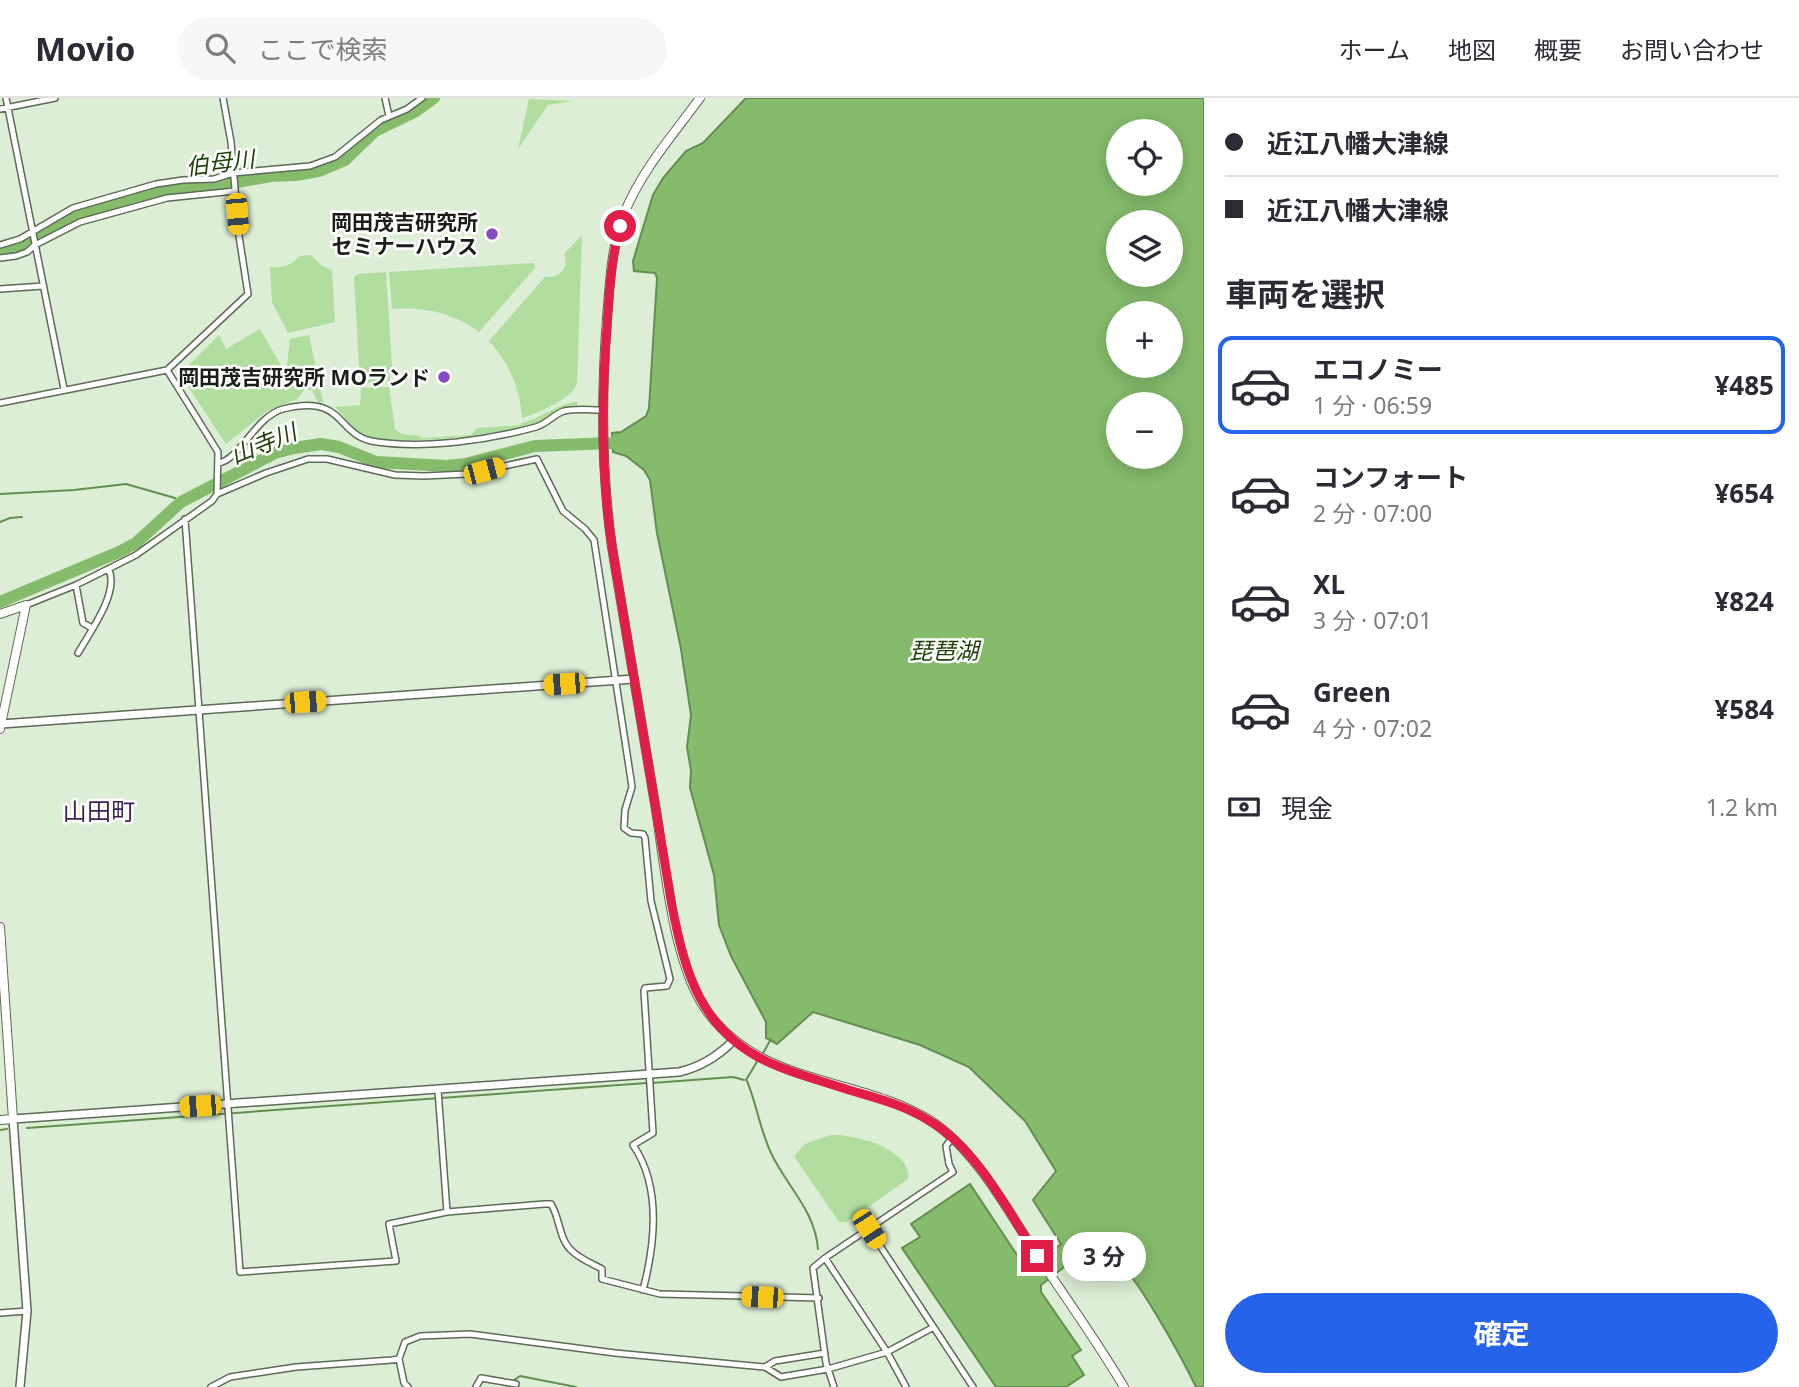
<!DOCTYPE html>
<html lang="ja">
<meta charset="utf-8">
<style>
body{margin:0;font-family:"Noto Sans","Noto Sans JP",sans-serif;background:#f7f7f7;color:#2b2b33;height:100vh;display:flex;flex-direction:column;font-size:26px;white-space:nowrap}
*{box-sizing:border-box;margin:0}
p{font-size:23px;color:#7c7c81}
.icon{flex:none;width:38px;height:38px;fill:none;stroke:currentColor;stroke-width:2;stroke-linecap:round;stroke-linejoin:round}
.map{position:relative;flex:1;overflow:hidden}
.details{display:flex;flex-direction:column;background:#fff;width:595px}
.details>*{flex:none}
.guide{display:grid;align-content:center;height:154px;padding:0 21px;background:#fff}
.fabs{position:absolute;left:1106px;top:21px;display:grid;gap:14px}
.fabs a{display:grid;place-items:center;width:77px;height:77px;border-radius:50%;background:#fff;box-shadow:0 4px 18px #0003;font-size:35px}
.end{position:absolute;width:32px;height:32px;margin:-16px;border:9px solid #e11d48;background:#fff;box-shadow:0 0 0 4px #fff}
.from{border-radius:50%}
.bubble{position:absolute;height:49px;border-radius:24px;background:#fff;box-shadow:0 4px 18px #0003;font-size:23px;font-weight:700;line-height:49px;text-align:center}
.car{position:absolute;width:21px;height:42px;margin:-21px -10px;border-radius:9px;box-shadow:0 0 5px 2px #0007;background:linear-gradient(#f5c518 24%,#345 0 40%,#f5c518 0 76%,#345 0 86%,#f5c518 0)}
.guide b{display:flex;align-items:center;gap:24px;height:66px;font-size:26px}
.guide b+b{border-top:2px solid #e1e1e2}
.guide i{width:18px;height:18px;background:#2b2b33}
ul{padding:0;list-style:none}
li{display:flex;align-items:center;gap:21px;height:98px;margin:0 14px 10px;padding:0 7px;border:4px solid transparent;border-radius:14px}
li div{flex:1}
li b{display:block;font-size:26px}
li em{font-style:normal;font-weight:700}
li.active{border-color:#2563eb}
li>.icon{width:63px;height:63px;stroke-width:1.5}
h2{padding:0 21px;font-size:32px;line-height:84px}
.pay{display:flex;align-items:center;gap:18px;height:77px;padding:0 21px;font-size:26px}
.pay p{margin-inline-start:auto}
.primary-button{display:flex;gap:14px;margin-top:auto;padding:14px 21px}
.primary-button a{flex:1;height:80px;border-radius:42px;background:#2563eb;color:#fff;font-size:28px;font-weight:700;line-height:80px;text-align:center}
header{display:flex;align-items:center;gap:42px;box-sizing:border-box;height:98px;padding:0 35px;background:#fff;border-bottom:2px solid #e1e1e2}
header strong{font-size:33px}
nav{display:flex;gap:38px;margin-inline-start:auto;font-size:24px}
.search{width:490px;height:63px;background:#f7f7f7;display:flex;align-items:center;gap:18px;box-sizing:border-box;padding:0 24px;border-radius:38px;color:#7c7c81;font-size:26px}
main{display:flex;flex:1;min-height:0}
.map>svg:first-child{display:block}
</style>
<header>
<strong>Movio</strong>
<div class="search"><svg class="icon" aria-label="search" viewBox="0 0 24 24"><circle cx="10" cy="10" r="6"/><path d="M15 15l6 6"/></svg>ここで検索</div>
<nav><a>ホーム</a><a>地図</a><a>概要</a><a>お問い合わせ</a></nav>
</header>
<main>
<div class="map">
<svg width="1204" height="1289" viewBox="0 0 1204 1289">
<rect width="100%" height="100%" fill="#dceed5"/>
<!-- green -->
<path fill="#b1dd9e" d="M529,1L573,3L548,7L518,51Z
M582,137L577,286C571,301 538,315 522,320C520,289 509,265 489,243L545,179C560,180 569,171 564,156Z
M311,157L322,168L332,172L335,224L288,235L272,204L270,169C282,170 292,168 299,158Z
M534,165L535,170L479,234C452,214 424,209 392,211L389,174Z
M386,174L392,268L390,271V283L360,286L354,179L358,176Z
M260,231L286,276L290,241L309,237L323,304H318L312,292H304L297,301L267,313L226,346L180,276L219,237L226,251Z
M389,289L395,331C404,340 413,334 422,340L471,337L477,330L521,327V325C541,321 557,305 577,304V308C557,309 554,318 538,325C508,336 395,349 366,338C353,333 345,318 335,309L360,307L361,290Z
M831,1037C854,1036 912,1050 908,1081L847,1124H839L794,1058L805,1046Z"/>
<!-- water -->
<path fill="#85bc6c" stroke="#658d52" stroke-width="2" fill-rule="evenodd" d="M746,0H1204V1289H1196C1184,1264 1133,1169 1112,1159L1106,1160L1082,1176L1072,1163L1041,1187V1194L1081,1252L1072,1258L1084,1277L1066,1289H996L902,1150L920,1139L911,1126L970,1086L1021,1163L1029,1165L1046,1155L1048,1156L1061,1146L1033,1102L1056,1073L1025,1023L969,969L920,947L813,914L777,946L766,940V924L731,858L719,827L714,777L690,690L691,673L687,649L691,617L681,551L657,435L650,382L644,372L626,358L613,354L612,335L621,334L646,318L649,310L657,180L655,175L634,173L633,163L653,97L663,80L686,53L703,45ZM1118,33H1171V86H1118ZM1118,124H1171V177H1118ZM1118,215H1171V268H1118ZM1118,306H1171V359H1118Z"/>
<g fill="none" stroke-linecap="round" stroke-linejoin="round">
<!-- stream -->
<path stroke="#658d52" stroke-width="2" d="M0,396L74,392L126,386L175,400L179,406
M0,424L10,420L22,419
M763,955L771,941
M746,982L758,962
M747,983C757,1007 760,1032 771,1055C787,1089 815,1112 818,1151
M652,985L733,979L744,982
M27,1030L647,985
M0,1032L7,1031
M483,1278L504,1281
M513,1283L520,1278L576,1289"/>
<!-- river -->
<path stroke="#85bc6c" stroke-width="12" d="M0,153L13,151L69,119L166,91L216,88L271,78L295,77L319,73L345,62L375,33L416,13L434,0
M0,504L119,454L136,445L181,404L275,355L294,350L321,346L339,349L376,364L447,368L465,366L535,348L612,345L627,341"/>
<!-- minor casing -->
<g stroke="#5c6b55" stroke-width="8">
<path id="minor" d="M6,0L64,291
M385,0L389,18
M0,11L55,0
M0,147L20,141L73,110L156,86L183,82L214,81L233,75L310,68L335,59L381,22L407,11L422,0
M0,160L16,158L27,154L35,147L80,124L167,100L235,93
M0,191L43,188
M167,272L218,354L217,396
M0,305L167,272L248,196L239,138L231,44L223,0
M219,365C240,361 256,318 283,311C348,295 334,339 377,344C426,351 489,342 536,329C547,326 554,316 564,313C576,310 590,312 602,312
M185,421L240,1174L396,1163L389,1126L447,1114L544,1106H551C560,1120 559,1142 572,1153C580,1161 593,1166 602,1171V1181L660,1196L819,1200
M76,487L83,525L92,530
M26,507L76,487L136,457L212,403L217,396L266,375L308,361H327L395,377L424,378L467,376L537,361L563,413L585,431L594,442L631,682L632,689L625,712L624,730L631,735L643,736L645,740L651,803L670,881L667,888L645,890L644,893L653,1035L633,1047C662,1089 655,1146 643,1192
M78,555C90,534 119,495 109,472
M438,992L447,1114
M869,1131L973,1289
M825,1160L887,1254L906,1289
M0,1215L27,1213
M399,1261L404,1285L408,1289
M765,1269L775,1263L825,1255
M211,1289L230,1279L296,1269L392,1262L399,1261L405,1244L420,1238L470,1236L615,1255L765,1269L781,1279L828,1271L887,1254L932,1230
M476,1289L481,1280L516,1286
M834,1289L826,1265L813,1170L825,1160L953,1074L949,1066L946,1048L952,1040"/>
</g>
<!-- tertiary casing -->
<g stroke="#5c6b55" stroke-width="10">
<path id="tertiary" d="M1,626L634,581
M20,1289L27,1213L13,1021L679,974C701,969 717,959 733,943"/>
</g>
<!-- secondary casing -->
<g stroke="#5c6b55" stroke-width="10">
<path id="secondary" d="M700,0C673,37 641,73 624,116C611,149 610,185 607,220C601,298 601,372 612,449C626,535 641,621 655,706C665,766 672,863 706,912C762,990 857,977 931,1023C977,1053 1009,1115 1039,1160C1068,1203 1098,1245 1124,1289
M0,516L26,507
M0,631L26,507
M0,829L13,1021L0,1022"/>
</g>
<!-- minor -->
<use href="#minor" stroke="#fff" stroke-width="5"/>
<!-- tertiary -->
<use href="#tertiary" stroke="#fff" stroke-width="7"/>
<!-- secondary -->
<use href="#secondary" stroke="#fff" stroke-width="8"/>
</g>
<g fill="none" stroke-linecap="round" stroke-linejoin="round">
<!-- route -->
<path stroke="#e11d48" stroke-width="9" d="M620,128C611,162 609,195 607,229C601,304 601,375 612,449L672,808C685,875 701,933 768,964C794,976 822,983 849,992C876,1000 904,1007 928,1022C976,1049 1008,1113 1037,1158"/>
</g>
<!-- markers -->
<g fill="#884ac0" stroke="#fff" stroke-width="2.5">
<circle cx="492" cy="136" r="7"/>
<circle cx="444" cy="279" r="7"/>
</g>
<g text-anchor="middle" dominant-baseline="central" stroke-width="5" stroke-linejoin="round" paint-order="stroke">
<!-- poi labels -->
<g font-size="21" font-weight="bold" fill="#191f16" stroke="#fff" text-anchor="end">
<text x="478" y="124">岡田茂吉研究所<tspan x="478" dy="24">セミナーハウス</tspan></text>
<text x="430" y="279">岡田茂吉研究所 MOランド</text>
</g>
<!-- water labels -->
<g font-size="23" font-style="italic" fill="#1f4209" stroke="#fff">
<text transform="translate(220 64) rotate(-7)">伯母川</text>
<text transform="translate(263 345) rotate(-22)">山寺川</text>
<text x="944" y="552">琵琶湖</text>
</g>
<!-- quarter labels -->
<g font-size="24" fill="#3d1f58" stroke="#fff">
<text x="99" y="712">山田町</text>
</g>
</g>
</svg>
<div class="fabs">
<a><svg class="icon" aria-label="locate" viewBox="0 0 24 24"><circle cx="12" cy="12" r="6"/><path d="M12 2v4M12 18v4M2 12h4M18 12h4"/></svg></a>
<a><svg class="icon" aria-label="layers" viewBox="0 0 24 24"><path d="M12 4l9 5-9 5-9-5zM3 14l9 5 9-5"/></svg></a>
<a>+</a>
<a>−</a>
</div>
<i class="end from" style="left:620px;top:128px"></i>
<i class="end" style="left:1037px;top:1158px"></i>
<div class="bubble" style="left:1062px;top:1134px;width:84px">3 分</div>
<i class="car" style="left:237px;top:116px;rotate:175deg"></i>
<i class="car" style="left:484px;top:373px;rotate:75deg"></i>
<i class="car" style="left:564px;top:586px;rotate:266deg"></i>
<i class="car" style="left:305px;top:604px;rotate:86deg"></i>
<i class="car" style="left:200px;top:1008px;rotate:266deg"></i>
<i class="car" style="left:869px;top:1131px;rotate:147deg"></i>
<i class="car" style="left:762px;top:1199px;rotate:272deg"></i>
</div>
<section class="details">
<div class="guide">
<b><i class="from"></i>近江八幡大津線</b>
<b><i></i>近江八幡大津線</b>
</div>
<h2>車両を選択</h2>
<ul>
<li class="active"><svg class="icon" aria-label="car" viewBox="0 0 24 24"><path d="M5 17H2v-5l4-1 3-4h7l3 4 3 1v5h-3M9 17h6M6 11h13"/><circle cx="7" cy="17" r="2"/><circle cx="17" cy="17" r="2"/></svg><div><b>エコノミー</b><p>1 分 · 06:59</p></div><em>¥485</em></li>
<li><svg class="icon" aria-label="car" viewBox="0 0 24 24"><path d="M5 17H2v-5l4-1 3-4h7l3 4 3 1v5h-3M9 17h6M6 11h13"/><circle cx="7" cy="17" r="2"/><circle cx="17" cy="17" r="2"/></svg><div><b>コンフォート</b><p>2 分 · 07:00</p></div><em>¥654</em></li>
<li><svg class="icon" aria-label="car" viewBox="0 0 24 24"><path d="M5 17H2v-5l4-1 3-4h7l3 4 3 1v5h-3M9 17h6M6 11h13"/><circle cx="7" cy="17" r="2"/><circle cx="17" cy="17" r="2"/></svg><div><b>XL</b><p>3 分 · 07:01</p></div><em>¥824</em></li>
<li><svg class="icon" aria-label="car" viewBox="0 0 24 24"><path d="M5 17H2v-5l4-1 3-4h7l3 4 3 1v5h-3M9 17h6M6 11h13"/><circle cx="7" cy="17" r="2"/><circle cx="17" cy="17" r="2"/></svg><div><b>Green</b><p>4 分 · 07:02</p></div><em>¥584</em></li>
</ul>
<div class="pay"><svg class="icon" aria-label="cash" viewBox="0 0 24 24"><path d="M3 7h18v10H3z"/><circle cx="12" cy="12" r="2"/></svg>現金<p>1.2 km</p></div>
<div class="primary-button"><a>確定</a></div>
</section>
</main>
